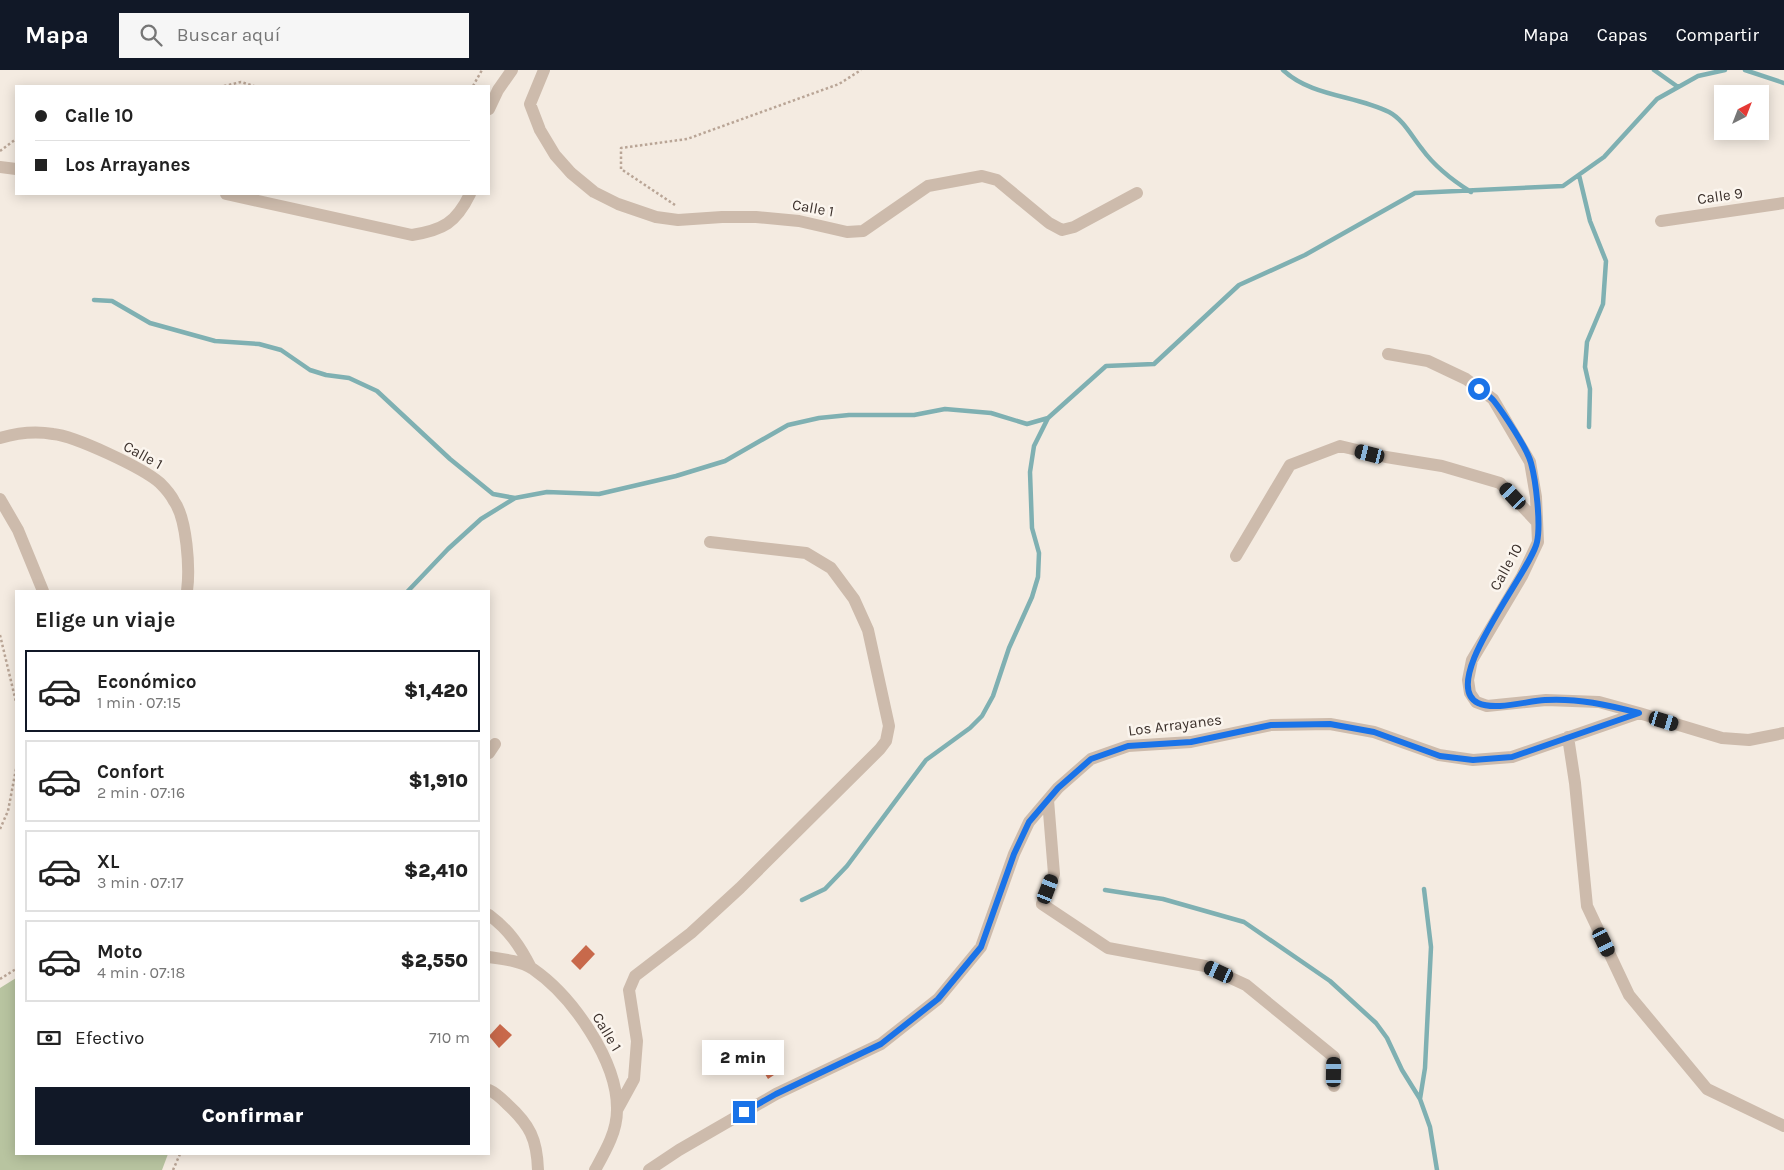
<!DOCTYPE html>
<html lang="es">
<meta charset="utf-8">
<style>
body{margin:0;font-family:Karla,sans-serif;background:#f6f6f6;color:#222;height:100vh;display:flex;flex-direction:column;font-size:19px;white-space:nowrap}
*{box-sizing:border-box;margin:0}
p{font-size:16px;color:#767676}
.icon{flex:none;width:28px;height:28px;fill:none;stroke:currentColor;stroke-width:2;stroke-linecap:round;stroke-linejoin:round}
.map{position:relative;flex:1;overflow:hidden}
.panel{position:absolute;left:15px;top:520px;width:475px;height:565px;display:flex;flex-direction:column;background:#fff;border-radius:0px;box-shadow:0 2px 12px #0003}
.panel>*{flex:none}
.guide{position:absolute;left:15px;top:15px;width:475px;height:110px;border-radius:0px;box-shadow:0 2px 12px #0003;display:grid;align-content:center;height:110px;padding:0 20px;background:#fff}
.needle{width:32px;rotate:42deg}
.controls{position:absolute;left:1714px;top:15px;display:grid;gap:10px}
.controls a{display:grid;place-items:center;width:55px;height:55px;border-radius:0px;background:#fff;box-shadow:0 2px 12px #0003;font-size:25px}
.end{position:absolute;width:22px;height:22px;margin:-11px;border:6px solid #1a73e8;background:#fff;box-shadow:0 0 0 2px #fff}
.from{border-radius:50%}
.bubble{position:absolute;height:35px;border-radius:0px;background:#fff;box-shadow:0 2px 12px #0003;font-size:16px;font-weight:800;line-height:35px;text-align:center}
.car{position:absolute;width:15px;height:30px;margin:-15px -8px;border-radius:6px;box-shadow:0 0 4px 1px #0007;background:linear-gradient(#222 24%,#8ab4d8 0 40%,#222 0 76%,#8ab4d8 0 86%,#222 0)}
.guide b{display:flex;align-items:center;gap:18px;height:48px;font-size:19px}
.guide b+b{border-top:1px solid #e0e0e0}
.guide i{width:12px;height:12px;background:#222}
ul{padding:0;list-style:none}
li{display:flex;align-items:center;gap:15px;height:82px;margin:0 10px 8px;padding:0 10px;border:2px solid #e0e0e0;border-radius:0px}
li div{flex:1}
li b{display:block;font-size:19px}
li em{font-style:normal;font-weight:800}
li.selected{border-color:#111827}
li>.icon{width:45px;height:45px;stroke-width:1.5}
h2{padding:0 20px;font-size:22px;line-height:60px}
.pay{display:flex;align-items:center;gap:12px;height:55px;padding:0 20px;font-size:19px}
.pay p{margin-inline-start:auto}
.primary-button{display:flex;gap:10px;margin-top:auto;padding:10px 20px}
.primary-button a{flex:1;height:58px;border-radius:0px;background:#111827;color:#fff;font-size:20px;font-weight:800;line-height:58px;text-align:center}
header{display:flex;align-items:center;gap:30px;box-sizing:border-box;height:70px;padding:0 25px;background:#111827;color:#fff}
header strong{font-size:24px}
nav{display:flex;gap:28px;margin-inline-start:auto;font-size:18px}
.search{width:350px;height:45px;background:#f6f6f6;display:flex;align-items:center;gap:12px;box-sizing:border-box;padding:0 18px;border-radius:0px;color:#767676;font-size:19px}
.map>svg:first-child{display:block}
</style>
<header>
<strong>Mapa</strong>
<div class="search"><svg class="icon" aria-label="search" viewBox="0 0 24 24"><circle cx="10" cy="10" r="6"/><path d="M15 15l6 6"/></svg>Buscar aquí</div>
<nav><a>Mapa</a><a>Capas</a><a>Compartir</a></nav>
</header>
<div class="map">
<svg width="1784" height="1100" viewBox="0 0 1784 1100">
<rect width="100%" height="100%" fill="#f4ebe1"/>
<!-- green -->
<path fill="#b8c4a0" d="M16,908V1084H168L162,1100H0V918Z"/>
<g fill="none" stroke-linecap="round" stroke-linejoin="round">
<!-- stream -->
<path stroke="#7fb0b2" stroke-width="4.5" d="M1283,0C1312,27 1355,25 1389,42C1404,50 1412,67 1422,79C1435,97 1452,110 1471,122
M1654,0L1678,17
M1745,0L1784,13
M1579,105L1590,151L1606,191L1603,234L1587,272L1585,297L1590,319L1589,357
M94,230L112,231L150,253L215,271L259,274L281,280L310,300L326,305L349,308L377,321L450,389L493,424L515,428
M408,521L448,479L481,449L515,428L547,422L599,424L676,406L725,391L788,355L819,348L849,345H914L945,339L991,343L1027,354L1048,348L1106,296L1154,294L1239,215L1305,185L1415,123L1563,116L1604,87L1657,29L1698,6L1725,0
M1105,820L1163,829L1244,852L1330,911L1376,953L1387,968L1402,1000L1420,1029L1430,1057L1437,1100
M802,830L825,819L847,796L926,690L970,658L982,646L993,626L1009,578L1032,527L1038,507L1039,483L1032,458L1030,402L1034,376L1048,348
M1420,1029L1425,998L1431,877L1424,819"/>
</g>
<!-- building -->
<path fill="#c8694b" d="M586,875L595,884L580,900L571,891Z
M500,954L512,965L499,978L489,966Z
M771,989L780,1001L768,1009L760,996Z"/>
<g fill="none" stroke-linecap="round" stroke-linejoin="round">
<!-- path -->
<path stroke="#b9a596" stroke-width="2.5" stroke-dasharray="2.5 2.5" stroke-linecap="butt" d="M224,16L241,12L254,16
M473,16L482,0
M0,81L16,69
M675,135L621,99V78L687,69L839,14L861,0
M0,565L16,632
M0,759L8,741L16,699
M0,909L16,899
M173,1100L180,1084"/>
<!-- street -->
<path stroke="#cdbbac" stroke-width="12" d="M544,0L530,34L540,60L555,85L571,103L594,122L618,134L656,147L678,150L722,147H756L799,151L847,162L863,161L928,116L982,106L997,110L1049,153L1062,160L1074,157L1137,123
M489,39L498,20L512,0
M0,97L16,99
M226,124L412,165C443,160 456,153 470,124
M1661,151L1784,133
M1388,284L1428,291L1466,309L1493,329L1530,392L1536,427L1538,472L1522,506L1472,590L1468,610L1470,623L1476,632L1487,636L1546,630L1599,632L1639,643
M0,368C17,363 35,361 53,364C75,366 143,398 160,413C165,418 171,425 174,431C187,449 190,499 187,521
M0,429L18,460L43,521
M1236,486L1290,395L1340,376L1386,387L1442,396L1500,413L1537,452
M1568,667L1575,713L1587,836L1629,925L1707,1019L1784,1056
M489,683L495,674
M1048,730L1054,804L1042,834L1108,878L1205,896L1246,915L1334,987V1016
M489,845C509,860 520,876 531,898
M489,887C503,889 521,891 533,899C572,926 618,991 617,1040C617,1062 605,1082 595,1100
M489,1020C496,1023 502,1029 507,1034C530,1055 537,1069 538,1100
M617,1040L634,1009L637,971L629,920L635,906L691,863L740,818L880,679L886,671L889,656L868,560L854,529L831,498L806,483L710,472
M649,1100L679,1080L776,1024L881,974L938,929L981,877L1014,784L1029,752L1058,718L1091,689L1128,676L1191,672L1271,655L1330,654L1374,662L1439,685L1473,690L1512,687L1639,643L1722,668L1749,670L1784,663"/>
</g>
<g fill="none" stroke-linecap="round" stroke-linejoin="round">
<!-- route -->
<path stroke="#1a73e8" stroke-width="6" d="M744,1042L776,1024L881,974L938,929L981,877L1014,784L1029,752L1058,718L1091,689L1128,676L1191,672L1271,655L1330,654L1374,662L1440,686L1473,690L1512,687L1639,643C1608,635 1578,628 1545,630C1527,631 1495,641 1478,633C1437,613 1532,500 1537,472C1541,454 1536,411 1531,393C1527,378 1504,344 1494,331C1490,326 1484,323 1479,319"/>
</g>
<g text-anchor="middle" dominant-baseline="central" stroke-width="5" stroke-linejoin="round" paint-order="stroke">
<!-- street labels -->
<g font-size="15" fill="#3b302b" stroke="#fbf5ee">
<text transform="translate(1720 126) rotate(-8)">Calle 9</text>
<text transform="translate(813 138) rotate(10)">Calle 1</text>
<text transform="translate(143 385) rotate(29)">Calle 1</text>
<text transform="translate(1506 497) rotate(-61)">Calle 10</text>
<text transform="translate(1175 655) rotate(-7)">Los Arrayanes</text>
<text transform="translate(607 962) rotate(59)">Calle 1</text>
</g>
</g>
</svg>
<div class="controls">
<a><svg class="needle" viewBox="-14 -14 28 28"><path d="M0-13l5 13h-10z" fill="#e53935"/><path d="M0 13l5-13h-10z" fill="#767676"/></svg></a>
</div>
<i class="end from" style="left:1479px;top:319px"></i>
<i class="end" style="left:744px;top:1042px"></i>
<div class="bubble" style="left:702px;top:970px;width:82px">2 min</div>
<i class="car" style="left:1370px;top:384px;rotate:284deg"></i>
<i class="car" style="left:1513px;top:426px;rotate:317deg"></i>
<i class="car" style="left:1664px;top:651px;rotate:107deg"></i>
<i class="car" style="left:1048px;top:819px;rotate:21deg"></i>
<i class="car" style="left:1604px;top:872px;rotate:154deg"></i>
<i class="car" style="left:1219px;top:902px;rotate:295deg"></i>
<i class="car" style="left:1334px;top:1002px;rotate:1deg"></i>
<div class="guide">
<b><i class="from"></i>Calle 10</b>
<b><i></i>Los Arrayanes</b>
</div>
<section class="panel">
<h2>Elige un viaje</h2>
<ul>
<li class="selected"><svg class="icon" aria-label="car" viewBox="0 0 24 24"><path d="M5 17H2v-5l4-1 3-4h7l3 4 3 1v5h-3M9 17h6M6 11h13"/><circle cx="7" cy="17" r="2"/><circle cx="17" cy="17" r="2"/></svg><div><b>Económico</b><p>1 min · 07:15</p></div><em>$1,420</em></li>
<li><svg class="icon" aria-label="car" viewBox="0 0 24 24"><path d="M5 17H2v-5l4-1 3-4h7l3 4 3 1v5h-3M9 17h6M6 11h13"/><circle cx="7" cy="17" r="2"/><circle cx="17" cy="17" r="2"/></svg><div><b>Confort</b><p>2 min · 07:16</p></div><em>$1,910</em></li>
<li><svg class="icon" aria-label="car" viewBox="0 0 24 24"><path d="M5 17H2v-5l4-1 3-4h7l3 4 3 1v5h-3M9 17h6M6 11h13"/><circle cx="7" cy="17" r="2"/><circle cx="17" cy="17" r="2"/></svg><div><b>XL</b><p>3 min · 07:17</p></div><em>$2,410</em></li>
<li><svg class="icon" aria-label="car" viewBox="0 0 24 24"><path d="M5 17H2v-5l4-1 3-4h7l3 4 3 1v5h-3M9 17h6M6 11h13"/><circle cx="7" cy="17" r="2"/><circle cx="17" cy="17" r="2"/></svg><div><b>Moto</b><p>4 min · 07:18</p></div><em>$2,550</em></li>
</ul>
<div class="pay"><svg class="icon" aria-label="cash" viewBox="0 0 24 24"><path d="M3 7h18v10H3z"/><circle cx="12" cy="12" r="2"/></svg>Efectivo<p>710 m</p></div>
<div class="primary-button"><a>Confirmar</a></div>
</section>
</div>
